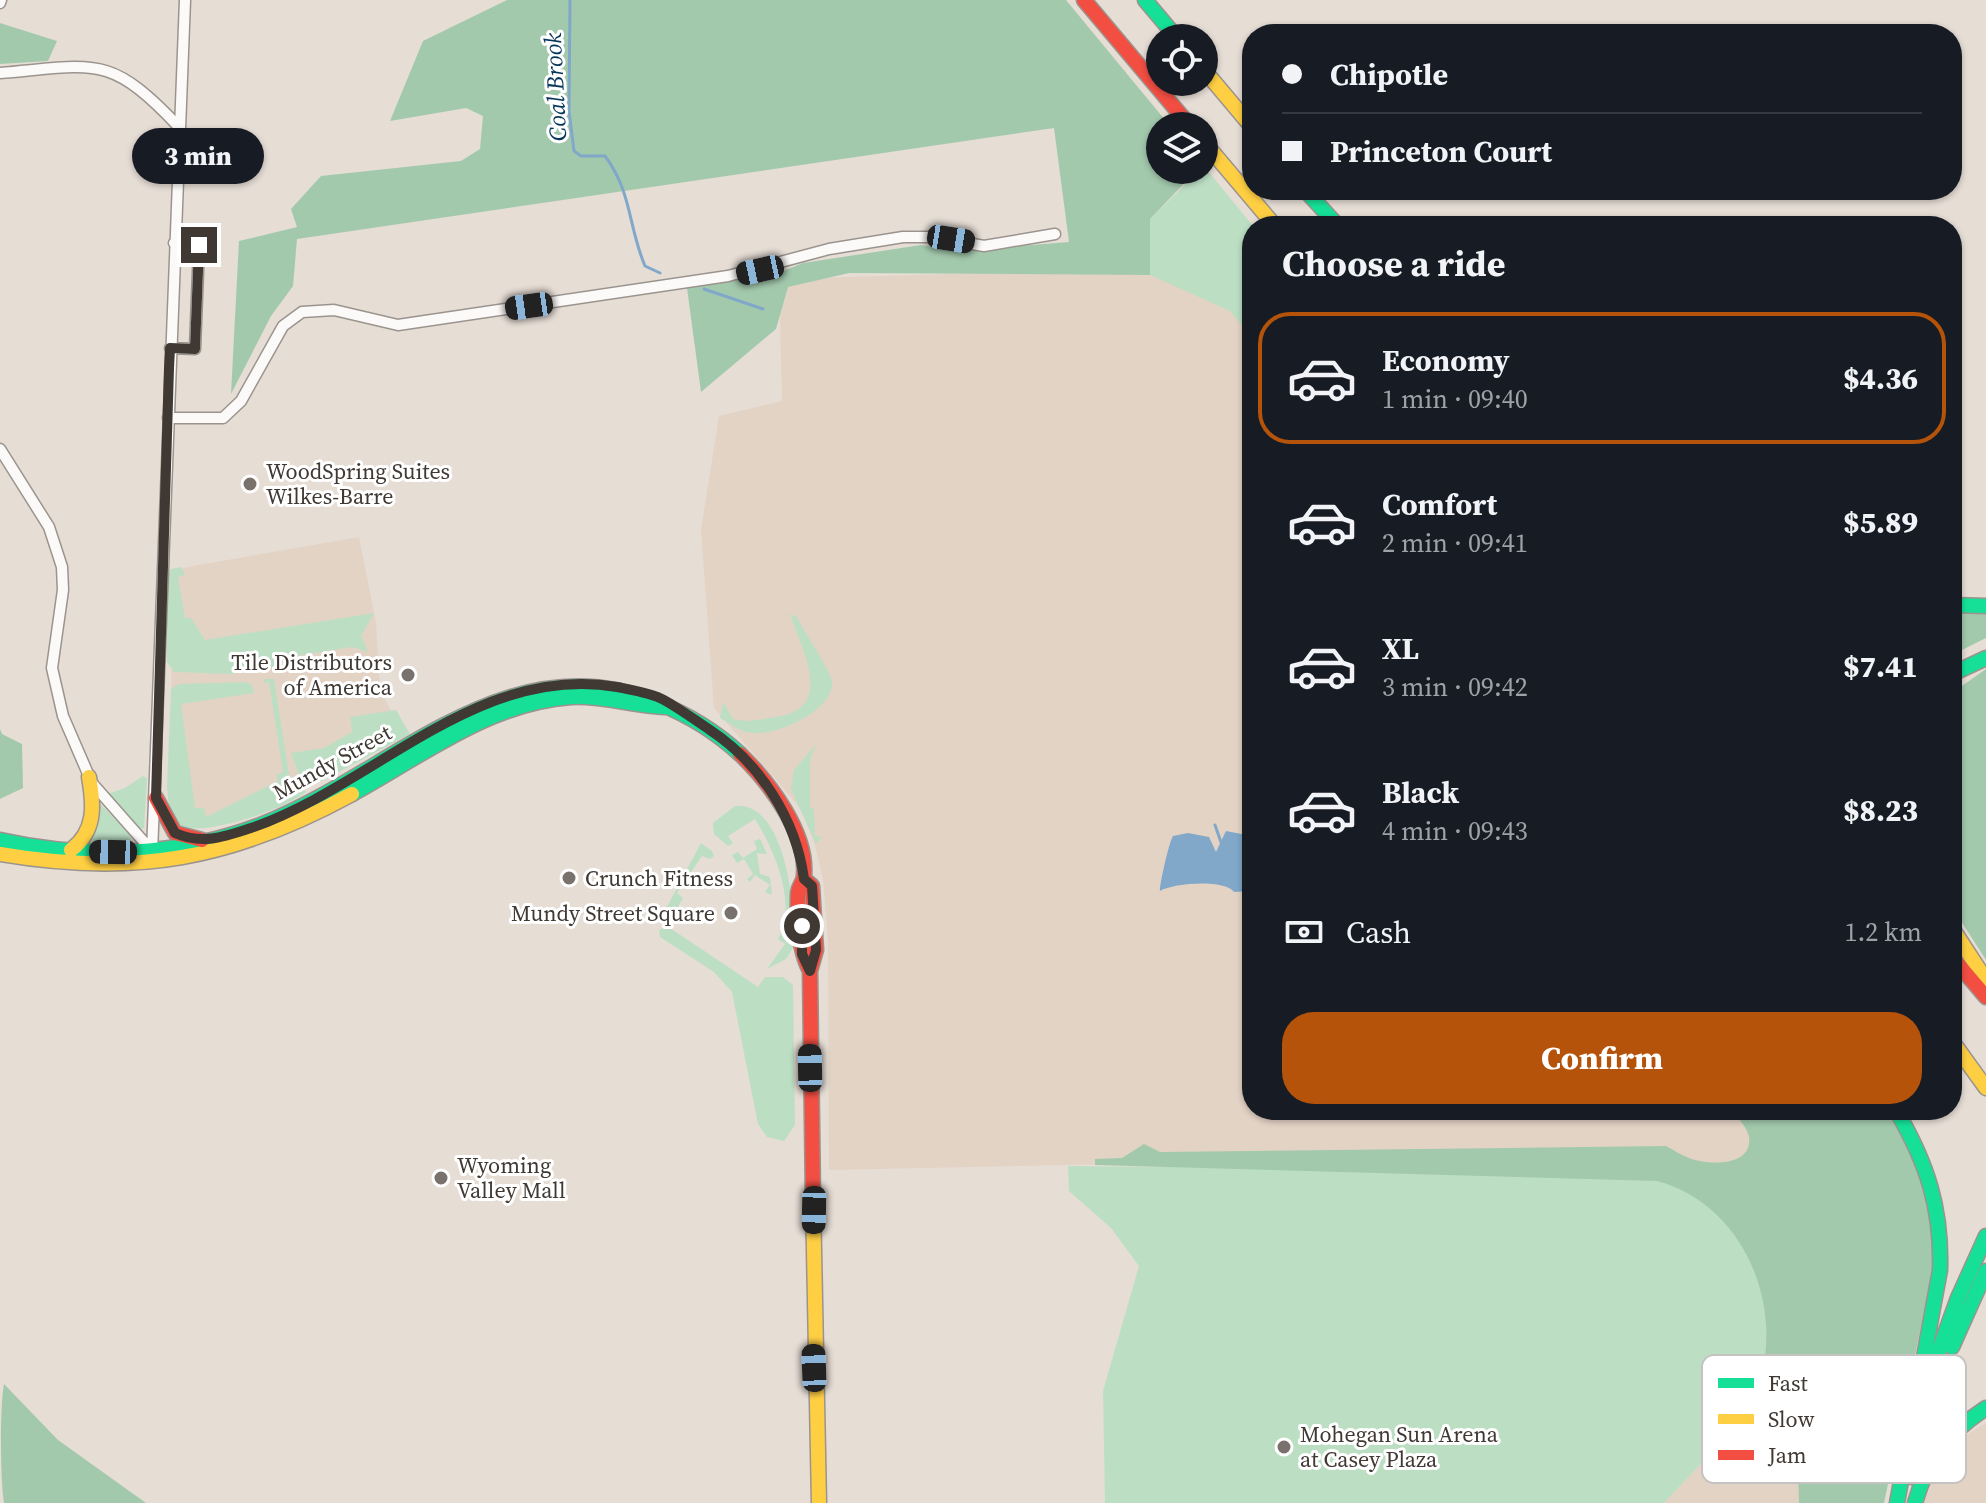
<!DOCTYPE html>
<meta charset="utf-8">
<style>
body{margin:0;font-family:"Source Serif 4",serif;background:#242831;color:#f1f3f6;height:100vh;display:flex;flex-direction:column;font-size:30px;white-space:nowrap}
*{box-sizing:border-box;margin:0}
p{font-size:26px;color:#9ea1a6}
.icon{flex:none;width:44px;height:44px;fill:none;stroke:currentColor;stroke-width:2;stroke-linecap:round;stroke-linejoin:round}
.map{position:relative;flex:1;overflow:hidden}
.details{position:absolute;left:1242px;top:216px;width:720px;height:904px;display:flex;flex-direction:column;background:#171b24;border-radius:32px;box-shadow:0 2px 6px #0004}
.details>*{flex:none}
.top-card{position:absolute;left:1242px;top:24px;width:720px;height:176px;border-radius:32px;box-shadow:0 2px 6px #0004;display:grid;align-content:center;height:176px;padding:0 40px;background:#171b24}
.controls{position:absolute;left:1146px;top:24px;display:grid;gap:16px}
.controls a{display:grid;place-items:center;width:72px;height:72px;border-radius:50%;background:#171b24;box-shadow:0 2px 6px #0004;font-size:40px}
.end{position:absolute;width:36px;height:36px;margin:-18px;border:10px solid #3f3833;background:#fff;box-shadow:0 0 0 4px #fff}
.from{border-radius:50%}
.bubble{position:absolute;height:56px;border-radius:28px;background:#171b24;box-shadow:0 2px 6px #0004;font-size:26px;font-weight:800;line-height:56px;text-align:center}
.car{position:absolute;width:24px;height:48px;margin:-24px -12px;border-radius:10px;box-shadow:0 0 6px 2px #0007;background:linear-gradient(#222 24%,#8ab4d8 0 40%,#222 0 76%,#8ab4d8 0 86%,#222 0)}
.top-card b{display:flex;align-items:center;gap:28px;height:76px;font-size:30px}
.top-card b+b{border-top:2px solid #363941}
.top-card i{width:20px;height:20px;background:#f1f3f6}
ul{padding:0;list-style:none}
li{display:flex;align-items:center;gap:24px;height:132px;margin:0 16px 12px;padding:0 24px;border:4px solid transparent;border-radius:32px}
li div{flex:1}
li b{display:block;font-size:30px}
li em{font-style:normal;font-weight:800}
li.selected{border-color:#b45309}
li>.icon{width:72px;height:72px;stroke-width:1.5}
h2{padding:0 40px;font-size:36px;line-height:96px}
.pay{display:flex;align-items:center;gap:20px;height:88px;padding:0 40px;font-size:30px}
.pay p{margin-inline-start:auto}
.primary-button{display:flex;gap:16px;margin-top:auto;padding:16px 40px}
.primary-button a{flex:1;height:92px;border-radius:32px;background:#b45309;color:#fff;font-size:32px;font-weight:800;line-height:92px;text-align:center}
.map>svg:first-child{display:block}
</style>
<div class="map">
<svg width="1986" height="1503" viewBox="0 0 1986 1503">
<rect width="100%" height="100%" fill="#e6ddd5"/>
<!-- built -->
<path fill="#e3d3c5" d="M1152,268L1232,308L1252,332V1110H1751L1755,1165L1114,1164L829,1170L828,939L823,880L815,845L801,809L714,708L701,530L719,416L782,401L779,279Z
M359,537L376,623L380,689L402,733L294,793L212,823L173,799L170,579L176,570L193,566Z
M1761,1377L1795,1401L1799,1503H1664L1742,1420Z
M1986,1423V1503H1924L1937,1466L1960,1439Z"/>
<!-- green -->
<path fill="#bcdfc4" d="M1204,166L1253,226L1252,337L1230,311L1150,275V219Z
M181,567L185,575L178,577L185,618H191L205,640L374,613L361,636L368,652L352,647L282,658L283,665L233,674L174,672L167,662V576L171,569Z
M783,614L796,616C803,630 831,671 832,682C834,710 778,735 754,733C741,733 731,724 720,718L723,702L733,719C747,723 762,719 776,717C835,709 803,653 791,616Z
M263,679H274L289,775L306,792C285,809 205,837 180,826L169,809L167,786L171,689L179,684L245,682L252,685L254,693L181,704L195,808H204L206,817L278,781L276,775L283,772L269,682L264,683Z
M396,710L410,734L322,781H311L299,775L291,753L324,748L352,732L350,717Z
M816,744L810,760V808L814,809L815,836L822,837L816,844L791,789L794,770Z
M143,776L147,778L144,828L141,829L107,794L125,788Z
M98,802L131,835L130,844L90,845Z
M735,806C786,801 797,912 793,948L786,959L767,969L785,944L778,939C798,904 774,849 755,819L728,836L733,843L728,846L714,834L713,823Z
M760,839L767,854L757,853L760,874L770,877L772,895L765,892L770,885L755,875L750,882L747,879L753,874L744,859L737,863L732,855L738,852L743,858L757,849L754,841Z
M701,843L712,851L714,856L710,859L702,856L677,893L683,898L667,926L758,987L765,977H783L793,985L795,1125L784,1141L767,1137L758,1124L732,992L714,972L660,937L659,931L664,926L661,918Z
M1068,1166L1673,1172L1758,1233L1784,1351L1742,1420L1664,1503H1105L1103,1391L1139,1266L1111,1228L1069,1191Z"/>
<!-- forest -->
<path fill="#a3c9ad" d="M507,0H1066L1170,126H1160V170H1197L1150,219V275L849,273L788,287L776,329L701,392L687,288L776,274L803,263L921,245L958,251L1069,242L1054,128L297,239L293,286L271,316L231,394L239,241L297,227L291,209L321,176L461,161L480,149L483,116L466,108L390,121L423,41Z
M0,23L57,41L48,61L0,64Z
M1952,612L1986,613V638L1952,655Z
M1986,669V960L1952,907V693Z
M0,729L2,734L22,744L23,788L0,799Z
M1735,1110H1887L1916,1157L1934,1215L1932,1274L1884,1503H1799L1795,1401L1761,1377C1782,1298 1740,1203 1657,1181L1095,1165V1159L1122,1158L1144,1144L1160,1152L1666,1146C1674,1150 1681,1155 1689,1158C1706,1165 1753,1168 1749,1137C1747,1126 1738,1121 1735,1110Z
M4,1384L58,1440L146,1503H4C0,1479 0,1405 4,1384Z"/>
<!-- water -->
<path fill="#81a8c9" d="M1226,831L1252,836V891L1234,892C1224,879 1174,883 1160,891C1159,887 1169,842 1173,836L1188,833L1209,837L1216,852Z"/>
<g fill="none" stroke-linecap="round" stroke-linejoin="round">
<!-- stream -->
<path stroke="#81a8c9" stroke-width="3" d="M570,0L569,111L574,151L581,156H605C632,192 628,226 645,266L660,273
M704,289L763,309
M1215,825L1223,848"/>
<!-- street casing -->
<g stroke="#9b948e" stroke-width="13">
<path id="street" d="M0,3L1,0
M0,73C95,65 109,53 178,126
M170,348L195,349L199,245L174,243
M168,418H223L241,401L283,326L302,312L334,310L398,325L728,276L829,249L903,237H933L984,246L1055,234
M0,449L49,527L62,567L63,590L52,668L63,716L92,783L152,851
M152,853L185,0"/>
</g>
<!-- fast casing -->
<g stroke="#9b948e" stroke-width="17">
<path id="fast" d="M1145,0L1177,38
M1305,190L1338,226
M1952,605L1986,606
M1952,674L1986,658
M352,794C422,756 488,703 571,697C604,695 636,707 669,707
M0,840C87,859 179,857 263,824C394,772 509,640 658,703C689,715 715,731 740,754
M1896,1110C1927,1163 1942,1208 1940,1270L1897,1503
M1952,1347L1986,1271
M1925,1389L1958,1298L1986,1236
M1915,1503C1927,1460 1949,1432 1986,1408"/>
</g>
<!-- slow casing -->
<g stroke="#9b948e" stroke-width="17">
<path id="slow" d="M1204,70L1252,127
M1204,142L1275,226
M71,850C96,831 94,805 89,777
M0,854C135,877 233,859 352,794
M1952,928L1986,980
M1952,1041L1986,1088
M813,1199L819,1503
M1912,1477L1939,1378"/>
</g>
<!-- jam casing -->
<g stroke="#9b948e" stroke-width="17">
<path id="jam" d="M1084,0L1190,126
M740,754C769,782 808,833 804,876C803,884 799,885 798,893C797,919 798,948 810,971
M156,798L175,833L202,840
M804,879L812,886L816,950L810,971L813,1199
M1952,957L1986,997"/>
</g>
<!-- street -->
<use href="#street" stroke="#fbfaf9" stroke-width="10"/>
<!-- fast -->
<use href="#fast" stroke="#16e098" stroke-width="14"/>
<!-- slow -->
<use href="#slow" stroke="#ffcf43" stroke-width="14"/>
<!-- jam -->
<use href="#jam" stroke="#f24e42" stroke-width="14"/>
</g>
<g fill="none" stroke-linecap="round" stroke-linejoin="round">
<!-- route -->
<path stroke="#3f3833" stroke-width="10" d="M199,245L195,349L170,348L169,368L156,798L175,833C202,845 224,837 251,828C374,786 477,663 617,687C632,690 652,693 664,700C680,709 695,720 710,730C760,763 796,819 804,879L812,886L816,950L810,971L802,954V926"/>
</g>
<!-- markers -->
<g fill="#79726c" stroke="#fff" stroke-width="3">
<circle cx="250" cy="484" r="8"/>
<circle cx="408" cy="675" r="8"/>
<circle cx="569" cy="878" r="8"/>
<circle cx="731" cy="913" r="8"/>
<circle cx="441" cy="1178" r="8"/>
<circle cx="1284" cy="1447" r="8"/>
</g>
<g text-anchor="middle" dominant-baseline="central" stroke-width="6" stroke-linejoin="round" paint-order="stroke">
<!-- poi labels -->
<g font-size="22" fill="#3f3833" stroke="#fff" text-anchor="start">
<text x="266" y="471">WoodSpring Suites<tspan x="266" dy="25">Wilkes-Barre</tspan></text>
<text x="392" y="662" text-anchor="end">Tile Distributors<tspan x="392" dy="25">of America</tspan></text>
<text x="585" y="878">Crunch Fitness</text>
<text x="715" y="913" text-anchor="end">Mundy Street Square</text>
<text x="457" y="1165">Wyoming<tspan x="457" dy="25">Valley Mall</tspan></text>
<text x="1300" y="1434">Mohegan Sun Arena<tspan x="1300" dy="25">at Casey Plaza</tspan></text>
</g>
<!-- street labels -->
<g font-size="22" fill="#3f3833" stroke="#fff">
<text transform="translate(332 762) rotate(-29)">Mundy Street</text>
</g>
<!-- water labels -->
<g font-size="24" font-style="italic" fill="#073659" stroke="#fff">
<text transform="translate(555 87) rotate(-93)">Coal Brook</text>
</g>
</g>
<!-- legend -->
<rect x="1702" y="1355" width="264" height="128" rx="12" fill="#fff" stroke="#c5c3c2" stroke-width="2"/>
<rect x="1718" y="1378" width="36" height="10" fill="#16e098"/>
<rect x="1718" y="1414" width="36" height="10" fill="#ffcf43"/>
<rect x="1718" y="1450" width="36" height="10" fill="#f24e42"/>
<g font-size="22" fill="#3f3833">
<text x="1768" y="1391">Fast</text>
<text x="1768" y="1427">Slow</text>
<text x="1768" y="1463">Jam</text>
</g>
</svg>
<div class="controls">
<a><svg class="icon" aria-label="locate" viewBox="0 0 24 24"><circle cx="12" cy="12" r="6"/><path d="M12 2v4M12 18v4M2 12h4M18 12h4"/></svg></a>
<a><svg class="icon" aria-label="layers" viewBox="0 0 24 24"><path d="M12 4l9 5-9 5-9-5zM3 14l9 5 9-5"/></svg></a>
</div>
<i class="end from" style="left:802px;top:926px"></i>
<i class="end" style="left:199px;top:245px"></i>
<div class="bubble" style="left:132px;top:128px;width:132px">3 min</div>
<i class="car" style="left:951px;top:239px;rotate:99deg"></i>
<i class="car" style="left:760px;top:270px;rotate:258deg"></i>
<i class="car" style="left:529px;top:306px;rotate:262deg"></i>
<i class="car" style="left:113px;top:852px;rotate:271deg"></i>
<i class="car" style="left:810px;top:1068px;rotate:359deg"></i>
<i class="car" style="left:814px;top:1210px;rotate:181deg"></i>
<i class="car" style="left:814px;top:1368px;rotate:358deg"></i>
<div class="top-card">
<b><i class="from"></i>Chipotle</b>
<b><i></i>Princeton Court</b>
</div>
<section class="details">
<h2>Choose a ride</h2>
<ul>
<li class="selected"><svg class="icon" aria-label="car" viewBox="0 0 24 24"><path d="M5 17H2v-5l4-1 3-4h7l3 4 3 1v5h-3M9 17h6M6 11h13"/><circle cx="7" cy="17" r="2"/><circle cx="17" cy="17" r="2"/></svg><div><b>Economy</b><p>1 min · 09:40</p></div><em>$4.36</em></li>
<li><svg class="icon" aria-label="car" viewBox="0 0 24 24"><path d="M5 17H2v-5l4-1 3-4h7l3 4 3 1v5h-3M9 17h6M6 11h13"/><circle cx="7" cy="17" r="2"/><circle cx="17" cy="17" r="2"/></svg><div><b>Comfort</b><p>2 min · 09:41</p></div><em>$5.89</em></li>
<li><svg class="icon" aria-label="car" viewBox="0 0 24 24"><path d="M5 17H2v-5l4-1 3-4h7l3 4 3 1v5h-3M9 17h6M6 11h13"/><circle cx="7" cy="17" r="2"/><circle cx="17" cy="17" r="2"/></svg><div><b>XL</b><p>3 min · 09:42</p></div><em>$7.41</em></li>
<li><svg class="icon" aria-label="car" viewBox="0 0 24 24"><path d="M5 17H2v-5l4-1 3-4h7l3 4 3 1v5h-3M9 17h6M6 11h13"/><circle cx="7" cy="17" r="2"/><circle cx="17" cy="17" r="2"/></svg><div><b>Black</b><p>4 min · 09:43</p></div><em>$8.23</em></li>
</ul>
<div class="pay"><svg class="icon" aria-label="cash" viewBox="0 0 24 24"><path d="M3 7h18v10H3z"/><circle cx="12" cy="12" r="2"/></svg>Cash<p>1.2 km</p></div>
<div class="primary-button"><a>Confirm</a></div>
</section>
</div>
